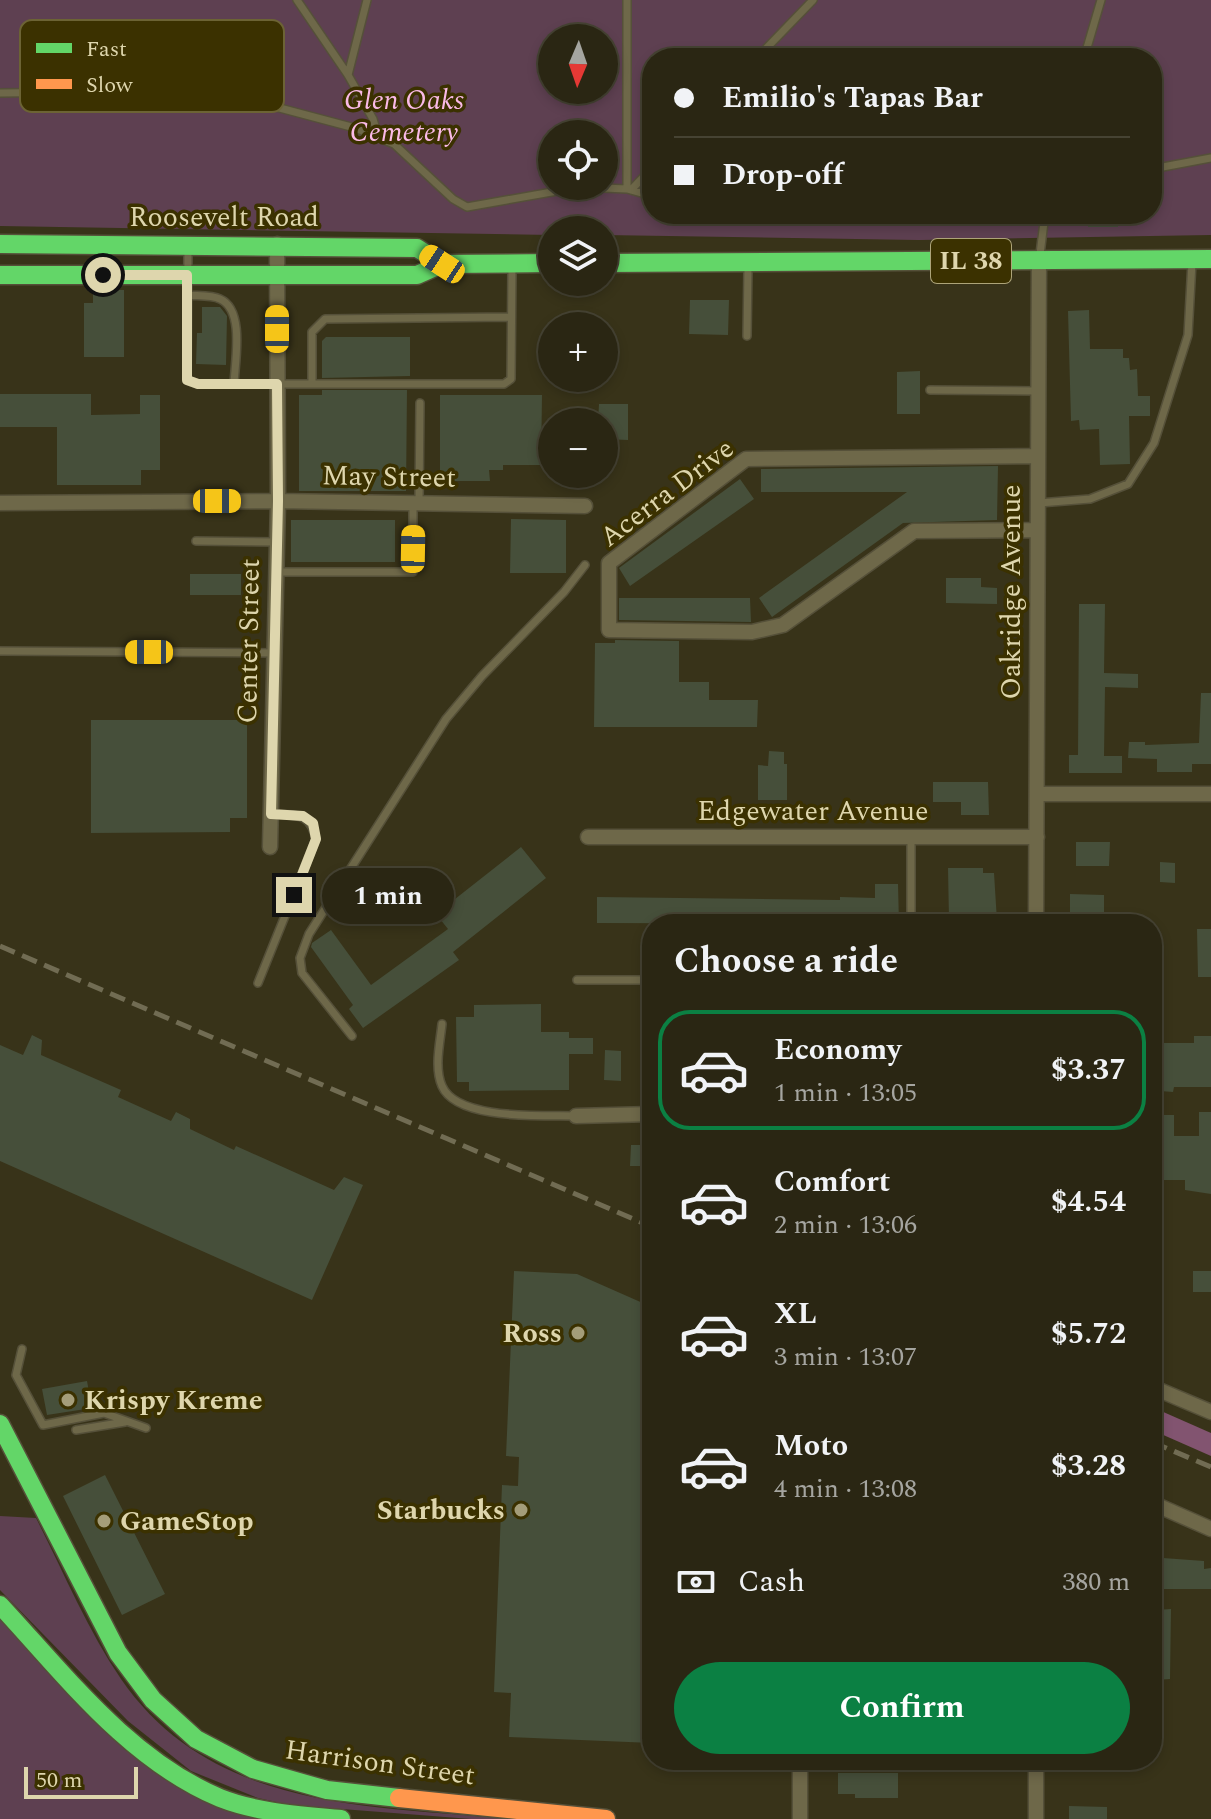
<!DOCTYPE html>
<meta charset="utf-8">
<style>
body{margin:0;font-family:Spectral,serif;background:#322e1c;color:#f1f3f6;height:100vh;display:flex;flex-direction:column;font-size:30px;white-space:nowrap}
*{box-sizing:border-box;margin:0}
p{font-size:26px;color:#a5a5a0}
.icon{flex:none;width:44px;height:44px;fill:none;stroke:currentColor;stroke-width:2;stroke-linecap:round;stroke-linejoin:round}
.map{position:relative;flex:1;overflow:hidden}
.sheet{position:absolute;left:642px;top:914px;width:520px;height:856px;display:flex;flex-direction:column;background:#2a2613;border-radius:32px;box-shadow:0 4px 12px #0003,0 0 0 2px #464333}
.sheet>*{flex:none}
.top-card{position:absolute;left:642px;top:48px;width:520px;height:176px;border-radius:32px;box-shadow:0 4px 12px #0003,0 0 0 2px #464333;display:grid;align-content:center;height:176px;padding:0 32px;background:#2a2613}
.needle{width:52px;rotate:182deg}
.fabs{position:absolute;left:538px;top:24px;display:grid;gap:16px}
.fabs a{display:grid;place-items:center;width:80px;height:80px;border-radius:50%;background:#2a2613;box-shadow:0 4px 12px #0003,0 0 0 2px #464333;font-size:40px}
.scale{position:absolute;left:24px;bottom:20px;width:114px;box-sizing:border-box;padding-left:8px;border:4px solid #ded6ad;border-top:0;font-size:22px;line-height:28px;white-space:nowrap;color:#ded6ad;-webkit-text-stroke:6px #3b3100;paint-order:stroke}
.end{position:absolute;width:36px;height:36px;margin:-18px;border:10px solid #ded6ad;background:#111;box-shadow:0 0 0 4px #111}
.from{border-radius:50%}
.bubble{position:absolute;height:56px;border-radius:28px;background:#2a2613;box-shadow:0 4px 12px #0003,0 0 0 2px #464333;font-size:26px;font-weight:700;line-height:56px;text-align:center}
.car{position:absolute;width:24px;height:48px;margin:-24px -12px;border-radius:10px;box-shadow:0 0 6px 2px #0007;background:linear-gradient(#f5c518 24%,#345 0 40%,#f5c518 0 76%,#345 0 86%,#f5c518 0)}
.top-card b{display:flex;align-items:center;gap:28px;height:76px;font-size:30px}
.top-card b+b{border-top:2px solid #464333}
.top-card i{width:20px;height:20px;background:#f1f3f6}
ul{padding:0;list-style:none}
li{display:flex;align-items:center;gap:24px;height:120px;margin:0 16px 12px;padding:0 16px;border:4px solid transparent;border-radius:32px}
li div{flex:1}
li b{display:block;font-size:30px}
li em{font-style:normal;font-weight:700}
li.selected{border-color:#0b8043}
li>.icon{width:72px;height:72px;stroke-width:1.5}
h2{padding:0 32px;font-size:36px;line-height:96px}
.pay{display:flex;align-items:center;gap:20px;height:88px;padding:0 32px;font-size:30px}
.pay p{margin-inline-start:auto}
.action{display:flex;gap:16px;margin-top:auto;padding:16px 32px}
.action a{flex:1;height:92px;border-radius:48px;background:#0b8043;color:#fff;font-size:32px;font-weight:700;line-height:92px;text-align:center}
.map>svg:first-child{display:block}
</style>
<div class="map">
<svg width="1211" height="1819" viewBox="0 0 1211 1819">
<rect width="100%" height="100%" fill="#383319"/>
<!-- green -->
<path fill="#5e4051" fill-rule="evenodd" d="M0,0H1211V235L919,240L604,235V230H552V235L0,226ZM552,38H604V90H552ZM652,58H1152V214H652ZM552,134H604V186H552Z
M0,1516L36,1518C63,1571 87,1629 121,1679C212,1811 368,1805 511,1819H471L290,1805L258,1798L191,1771L128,1721L0,1590Z
M0,1619L128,1750L256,1819H0Z"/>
<!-- forest -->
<path fill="#825470" d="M1152,1407L1211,1433V1456L1152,1430Z"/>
<!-- building -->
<path fill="#464f3a" d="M1088,214H1118V227H1088Z
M93,290H124V357H84V303H93Z
M690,300H729L728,335L689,334Z
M202,307H220L227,316L226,365L196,364L197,333H202Z
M1089,310L1090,349H1123V358H1129L1130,370L1137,369L1138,396H1150V416H1129L1130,464L1100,465L1099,429L1080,430L1079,420L1071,421L1068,311Z
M326,337H410V376L322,378V341Z
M920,371V414H897V372Z
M322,390H407L406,491H299V395H322Z
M0,394H91V415L140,414V395H160V470H141V485H57V427H0Z
M440,395H542L541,465H503V470H489L490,481H440Z
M599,404H628V440L604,439V422H598Z
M998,466L997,520L903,523L772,617L759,598L907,492H761V469Z
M740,479L754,499L630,586L619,568Z
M511,519L566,520V573H510Z
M291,520H395V562H291Z
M190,574H241V595H190Z
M946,578H981V587L997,588V604L946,603Z
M619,598H750L751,622L619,620Z
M1079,604H1105L1104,673L1138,674V688L1105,687L1104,756H1122V773H1069V755H1078Z
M615,640L679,641V682H709V700H758L757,727H594L595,643H615Z
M1201,693H1211V764H1192V772H1157V759L1128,758L1129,742H1145V745L1199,743Z
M91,720H247V818H230V832L91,833Z
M769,751L784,752V764H787V800H758V765L768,766Z
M933,782H988L989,815H961V802H933Z
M1076,842H1110L1109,866H1076Z
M521,847L546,878L453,952L459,960L363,1028L349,1009L353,1005L311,947L312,943L331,930L371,985L448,929L436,914Z
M1160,862L1175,863V883L1160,882Z
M948,868H983V873H994L997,921L949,920Z
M875,884H898L899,924L597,923V897L840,900V897L875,898Z
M1070,894L1104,895V913H1070Z
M1197,929H1211V977H1198Z
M541,1004V1032H569V1038H593V1054H569V1090L469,1091V1082H457L456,1017H474V1005Z
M32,1035L42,1040L41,1055L121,1090L118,1097L171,1121L176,1112L190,1119V1129L234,1150L236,1146L334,1190L344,1177L363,1185L312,1300L0,1161V1045L23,1055Z
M1194,1036H1211V1087H1174L1173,1092L1160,1091L1158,1043H1194Z
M605,1050L621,1051V1081L604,1080Z
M1199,1112H1211V1194L1185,1190V1180H1160L1161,1115H1174V1136H1199Z
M631,1145H652V1166H630Z
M514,1271L577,1274L645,1304L643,1357L652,1376V1743L509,1737L511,1693L494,1692L502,1485L518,1486L519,1457L506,1456Z
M1193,1271H1211V1292H1193Z
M87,1381L92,1408L47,1415L42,1389Z
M105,1475L165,1594L122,1615L63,1496Z
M1163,1558L1204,1561V1569L1211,1568V1589H1164Z
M1171,1609L1170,1679L1156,1680V1610Z
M838,1773H898V1798H855V1794H838Z
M1069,1806L1107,1807V1819H1069Z"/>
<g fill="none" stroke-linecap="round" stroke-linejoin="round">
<!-- lane casing -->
<g stroke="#555039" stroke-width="10">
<path id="lane" d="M297,0L348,75L373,119L378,136
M627,0V189
M757,58L813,0
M1084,58L1101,0
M348,75L367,0
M0,93L166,91L205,93L276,107L355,128L394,144L453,199L467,207L580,187L627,189L652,196
M1152,169L1211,158
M632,189L652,168
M188,250L187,380L198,384H504L511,379L512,268
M1040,254L1045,214
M187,295C197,296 212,295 220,299C245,310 235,361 234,384
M747,336L748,268
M312,383V332L325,319L511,317
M930,390L1038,391
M419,503L420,403
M1039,503L1090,499L1128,484L1154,443L1188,335L1192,262
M196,541L277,542
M277,572H413V503
M0,651L275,653
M911,837V924
M577,980H652
M258,983L316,839C310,811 296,816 271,814
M442,1024C440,1043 434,1068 442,1086C457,1121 545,1115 576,1116
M352,1036L302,973L300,958L309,934L446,719L482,676L564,592L585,565
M22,1349L16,1375L43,1425L104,1413L146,1428
M76,1430L125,1422"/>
</g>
<!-- street casing -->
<g stroke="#555039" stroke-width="17">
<path id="street" d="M0,503L278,501L585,506
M1035,530L914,531L783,625L752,632L609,630V563L746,459L1036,456
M1037,794H1211
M588,837H1037
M270,847L278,501L277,244
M1036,924L1039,260
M576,1116L652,1114
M1152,1387L1211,1412
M1152,1503L1211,1529
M800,1819V1760
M1036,1819V1760"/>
</g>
<!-- fast casing -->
<g stroke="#555039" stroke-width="21">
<path id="fast" d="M0,244L417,248L442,264
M604,263L1211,259
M0,275H417L442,264L552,263
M0,1424L118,1653L153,1700L196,1739L253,1769L327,1790L399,1798
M0,1605C65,1675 129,1760 220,1798C258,1813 301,1815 341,1819"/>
</g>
<!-- slow casing -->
<g stroke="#555039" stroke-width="21">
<path id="slow" d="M399,1798L606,1819"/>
</g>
<!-- lane -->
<use href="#lane" stroke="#6e6849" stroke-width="7"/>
<!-- street -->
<use href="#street" stroke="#6e6849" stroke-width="14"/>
<!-- fast -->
<use href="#fast" stroke="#63d668" stroke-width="18"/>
<!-- slow -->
<use href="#slow" stroke="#ff974d" stroke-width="18"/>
<!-- rail -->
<path stroke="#716c53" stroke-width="5" stroke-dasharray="16 8" stroke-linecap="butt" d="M0,946L652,1227
M1152,1442L1211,1467"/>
</g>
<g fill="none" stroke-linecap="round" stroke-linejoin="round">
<!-- route -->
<path stroke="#ded6ad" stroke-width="10" d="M103,275H187V380L198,384H277L278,501L271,814L303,816L313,823L316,839L294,895"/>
</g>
<!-- markers -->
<g fill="#a49d79" stroke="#3b3100" stroke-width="3">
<circle cx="578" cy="1333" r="8"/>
<circle cx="68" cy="1400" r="8"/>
<circle cx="521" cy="1510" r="8"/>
<circle cx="104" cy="1521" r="8"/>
</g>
<g text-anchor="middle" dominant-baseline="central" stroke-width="7" stroke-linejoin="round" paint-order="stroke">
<!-- shield labels -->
<rect fill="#3b3100" stroke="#ada479" stroke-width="2" x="931" y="239" width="80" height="44" rx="6"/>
<g font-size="26" font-weight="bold" fill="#ded6ad">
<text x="971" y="261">IL 38</text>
</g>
<!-- park labels -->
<g font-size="28" font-style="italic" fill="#fabae7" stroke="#3b3100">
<text x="404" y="100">Glen Oaks<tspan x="404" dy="32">Cemetery</tspan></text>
</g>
<!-- street labels -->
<g font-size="28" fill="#ded6ad" stroke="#3b3100">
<text x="224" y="217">Roosevelt Road</text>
<text transform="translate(389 477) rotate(1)">May Street</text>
<text transform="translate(667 493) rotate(-37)">Acerra Drive</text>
<text transform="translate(1011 592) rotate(-90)">Oakridge Avenue</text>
<text transform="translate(249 641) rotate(-89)">Center Street</text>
<text x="813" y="811">Edgewater Avenue</text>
<text transform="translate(380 1763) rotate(8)">Harrison Street</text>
</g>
<!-- poi labels -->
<g font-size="28" font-weight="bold" fill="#ded6ad" stroke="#3b3100" text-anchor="end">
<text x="562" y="1333">Ross</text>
<text x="84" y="1400" text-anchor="start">Krispy Kreme</text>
<text x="505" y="1510">Starbucks</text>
<text x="120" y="1521" text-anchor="start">GameStop</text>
</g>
</g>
<!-- legend -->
<rect x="20" y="20" width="264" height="92" rx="12" fill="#3b3100" stroke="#6c6334" stroke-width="2"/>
<rect x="36" y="43" width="36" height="10" fill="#63d668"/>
<rect x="36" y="79" width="36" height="10" fill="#ff974d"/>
<g font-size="22" fill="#ded6ad">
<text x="86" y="56">Fast</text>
<text x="86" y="92">Slow</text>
</g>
</svg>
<div class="fabs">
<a><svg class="needle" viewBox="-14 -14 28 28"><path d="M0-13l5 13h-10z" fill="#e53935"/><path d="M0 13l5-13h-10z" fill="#a5a5a0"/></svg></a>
<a><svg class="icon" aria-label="locate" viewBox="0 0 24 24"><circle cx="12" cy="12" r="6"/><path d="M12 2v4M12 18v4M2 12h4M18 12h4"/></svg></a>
<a><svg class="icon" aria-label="layers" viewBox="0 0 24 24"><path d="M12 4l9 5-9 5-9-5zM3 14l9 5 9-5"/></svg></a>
<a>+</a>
<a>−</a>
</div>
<div class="scale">50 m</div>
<i class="end from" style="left:103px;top:275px"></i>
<i class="end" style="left:294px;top:895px"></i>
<div class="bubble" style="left:322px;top:868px;width:132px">1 min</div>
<i class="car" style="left:442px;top:264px;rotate:303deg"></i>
<i class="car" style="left:277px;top:329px;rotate:0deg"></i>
<i class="car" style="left:217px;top:501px;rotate:90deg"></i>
<i class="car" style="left:413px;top:549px;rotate:1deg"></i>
<i class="car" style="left:149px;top:652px;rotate:270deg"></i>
<div class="top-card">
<b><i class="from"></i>Emilio's Tapas Bar</b>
<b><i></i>Drop-off</b>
</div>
<section class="sheet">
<h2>Choose a ride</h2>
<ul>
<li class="selected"><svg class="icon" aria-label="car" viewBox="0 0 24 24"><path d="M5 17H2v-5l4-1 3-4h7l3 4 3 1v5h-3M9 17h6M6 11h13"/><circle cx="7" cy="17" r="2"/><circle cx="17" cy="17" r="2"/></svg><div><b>Economy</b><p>1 min · 13:05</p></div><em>$3.37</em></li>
<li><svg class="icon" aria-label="car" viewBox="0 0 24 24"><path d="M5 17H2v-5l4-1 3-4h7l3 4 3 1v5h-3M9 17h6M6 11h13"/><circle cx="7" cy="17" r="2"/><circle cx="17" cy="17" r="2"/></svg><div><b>Comfort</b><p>2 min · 13:06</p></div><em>$4.54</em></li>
<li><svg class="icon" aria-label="car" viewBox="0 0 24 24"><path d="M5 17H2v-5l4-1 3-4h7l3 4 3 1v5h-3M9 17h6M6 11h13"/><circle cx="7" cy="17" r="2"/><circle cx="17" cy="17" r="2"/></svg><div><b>XL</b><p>3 min · 13:07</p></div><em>$5.72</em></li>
<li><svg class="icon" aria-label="car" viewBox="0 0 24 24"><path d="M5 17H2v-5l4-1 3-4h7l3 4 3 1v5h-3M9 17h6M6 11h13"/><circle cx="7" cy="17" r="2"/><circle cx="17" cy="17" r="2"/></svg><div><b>Moto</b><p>4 min · 13:08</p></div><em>$3.28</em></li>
</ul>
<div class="pay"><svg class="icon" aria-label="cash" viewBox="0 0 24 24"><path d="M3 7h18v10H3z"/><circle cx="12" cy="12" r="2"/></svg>Cash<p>380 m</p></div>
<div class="action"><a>Confirm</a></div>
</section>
</div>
